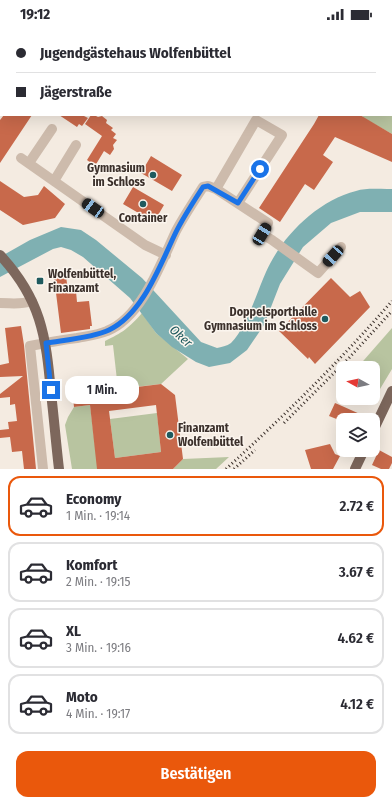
<!DOCTYPE html>
<html lang="de">
<meta charset="utf-8">
<style>
body{margin:0;font-family:"Fira Sans Condensed",sans-serif;background:#f7f7f7;color:#2b2b33;height:100vh;display:flex;flex-direction:column;font-size:15px;white-space:nowrap}
*{box-sizing:border-box;margin:0}
p{font-size:13px;color:#7c7c81}
.icon{flex:none;width:22px;height:22px;fill:none;stroke:currentColor;stroke-width:2;stroke-linecap:round;stroke-linejoin:round}
.map{position:relative;height:441px;overflow:hidden}
.sheet{display:flex;flex-direction:column;background:#fff;flex:1}
.sheet>*{flex:none}
.top-card{position:absolute;left:0px;top:0px;width:392px;height:88px;box-shadow:0 4px 16px #0002;display:grid;align-content:center;height:88px;padding:0 16px;background:#fff}
.needle{width:26px;rotate:278deg}
.fabs{position:absolute;left:336px;top:333px;display:grid;gap:8px}
.fabs a{display:grid;place-items:center;width:44px;height:44px;border-radius:8px;background:#fff;box-shadow:0 4px 16px #0002;font-size:20px}
.end{position:absolute;width:18px;height:18px;margin:-9px;border:5px solid #1a73e8;background:#fff;box-shadow:0 0 0 2px #fff}
.from{border-radius:50%}
.bubble{position:absolute;height:28px;border-radius:12px;background:#fff;box-shadow:0 4px 16px #0002;font-size:13px;font-weight:600;line-height:28px;text-align:center}
.car{position:absolute;width:12px;height:24px;margin:-12px -6px;border-radius:5px;box-shadow:0 0 3px 1px #0007;background:linear-gradient(#222 24%,#8ab4d8 0 40%,#222 0 76%,#8ab4d8 0 86%,#222 0)}
.top-card b{display:flex;align-items:center;gap:14px;height:38px;font-size:15px}
.top-card b+b{border-top:1px solid #e1e1e2}
.top-card i{width:10px;height:10px;background:#2b2b33}
ul{padding:7px 0 0;list-style:none}
li{display:flex;align-items:center;gap:12px;height:60px;margin:0 8px 6px;padding:0 8px;border:2px solid #e1e1e2;border-radius:12px}
li div{flex:1}
li b{display:block;font-size:15px}
li em{font-style:normal;font-weight:600}
li.active{border-color:#ea580c}
li>.icon{width:36px;height:36px;stroke-width:1.5}
.cta{display:flex;gap:8px;margin-top:auto;padding:8px 16px}
.cta a{flex:1;height:46px;border-radius:12px;background:#ea580c;color:#fff;font-size:16px;font-weight:600;line-height:46px;text-align:center}
.status{display:flex;justify-content:space-between;align-items:center;height:28px;padding:0 20px;background:#fff;direction:ltr}
.status svg{height:11px;fill:currentColor}
.map>svg:first-child{display:block}
</style>
<div class="status"><b>19:12</b><svg viewBox="0 0 49 12"><path d="M0 12V9h3v3zM5 12V6h3v6zM10 12V3h3v9zM15 12V0h3v12zM26 1h20v11H26zM47 4h2v5h-2z"/></svg></div>
<div class="map">
<svg width="392" height="441" viewBox="0 0 392 441">
<rect width="100%" height="100%" fill="#f4ebe1"/>
<!-- green -->
<path fill="#b8c4a0" d="M293,0H392V106L362,89L364,87H391V1Z
M142,285L156,305L188,331L161,356L118,361L113,317L105,318V313C122,305 129,300 142,285Z
M392,300V341L380,361L373,356V340H357Z
M90,377L98,441H72L65,397L68,389L74,379Z
M157,385L161,424L115,430L110,391Z
M229,429L216,441H173L183,431Z"/>
<!-- water -->
<path fill="#7fb0b2" d="M387,161H392V184H360L331,195L303,219L280,256L264,297L247,322L230,335L209,339L196,334L172,319L156,305L130,270L83,229L71,222L61,219L53,221L0,249V229L30,212L61,199L81,202L96,212L142,250L201,314L217,320C221,319 227,318 231,315C246,301 257,264 266,244C282,208 317,173 356,163C365,160 377,161 387,161Z"/>
<!-- building -->
<path fill="#c8694b" fill-rule="evenodd" d="M4,87H32L0,135V92Z
M59,87H85L84,88L88,90L82,98L79,96L77,99Z
M91,87H94L98,89L102,88L107,92L106,95L113,100L111,102L116,106L113,110L117,112L113,117L114,121L110,127L104,123L95,138L87,132L102,108L85,96Z
M319,87H360L392,106V134L335,109L323,127L333,134L314,162L305,156L280,194L259,180L314,96Z
M151,128L182,147L172,163L141,145Z
M0,153L24,169L38,167L44,158L65,176L55,190L23,197L0,182Z
M133,159L164,177L154,194L123,176Z
M66,248L68,263H76L77,274L89,273L92,298H90V301L61,305L54,249Z
M331,250L350,269L360,263L370,279L315,336L309,329L308,331L279,303Z
M21,298L24,317L36,441H24L22,423L12,424L10,409L0,410V402L9,401L8,394L17,393L15,376L10,377V369L0,370V366L23,348L0,349V337L9,335L5,300Z
M96,349L97,364L161,356L175,367L183,431L173,441H97L90,377L74,379L71,352ZM156,377L161,424L115,430L109,383Z
M335,375L342,378L371,391L339,392L329,388Z
M330,416L335,426L340,428L333,441H311L305,422Z
M379,422L392,429V435L389,441H381L372,437Z"/>
<g fill="none" stroke-linecap="round" stroke-linejoin="round">
<!-- minor -->
<path stroke="#cdbbac" stroke-width="10" d="M30,1V0
M0,15H1
M0,63L1,61
M21,130L145,217L166,227
M29,135L52,101
M54,153L76,117
M216,161L268,195L262,206L272,212L318,245L341,219
M0,275C13,275 19,277 32,273
M43,441L30,318C45,315 61,312 77,310C87,308 98,307 107,303C142,289 161,235 176,203C184,188 194,173 203,159L208,158L216,161L256,92L282,107L238,175"/>
<!-- major -->
<path stroke="#7d675c" stroke-width="10" d="M0,227C41,271 46,308 51,365C54,390 56,416 59,441
M373,403L392,363
M355,441L364,422"/>
<!-- rail -->
<path stroke="#3b302b" stroke-width="3" stroke-dasharray="1 3" stroke-linecap="butt" d="M284,395L348,331L392,283
M226,441C284,388 340,333 392,273
M234,441L255,422"/>
</g>
<g fill="none" stroke-linecap="round" stroke-linejoin="round">
<!-- route -->
<path stroke="#1a73e8" stroke-width="5" d="M51,362L46,315C64,312 92,310 109,302C143,286 160,237 176,204C184,188 194,173 203,159L208,158L238,175L260,141"/>
</g>
<!-- markers -->
<g fill="#1f5a5e" stroke="#fbf5ee" stroke-width="1.5">
<circle cx="153" cy="147" r="4"/>
<circle cx="143" cy="176" r="4"/>
<rect x="36" y="249" width="8" height="8" rx="2"/>
<circle cx="325" cy="291" r="4"/>
<circle cx="170" cy="407" r="4"/>
</g>
<g text-anchor="middle" dominant-baseline="central" stroke-width="3" stroke-linejoin="round" paint-order="stroke">
<!-- poi labels -->
<g font-size="12" font-weight="bold" fill="#3b302b" stroke="#fbf5ee" text-anchor="end">
<text x="145" y="140">Gymnasium<tspan x="145" dy="14">im Schloss</tspan></text>
<text x="143" y="190" text-anchor="middle">Container</text>
<text x="48" y="246" text-anchor="start">Wolfenbüttel,<tspan x="48" dy="14">Finanzamt</tspan></text>
<text x="317" y="284">Doppelsporthalle<tspan x="317" dy="14">Gymnasium im Schloss</tspan></text>
<text x="178" y="400" text-anchor="start">Finanzamt<tspan x="178" dy="14">Wolfenbüttel</tspan></text>
</g>
<!-- water labels -->
<g font-size="13" font-style="italic" fill="#1f5a5e" stroke="#fbf5ee">
<text transform="translate(181 308) rotate(42)">Oker</text>
</g>
</g>
</svg>
<div class="fabs">
<a><svg class="needle" viewBox="-14 -14 28 28"><path d="M0-13l5 13h-10z" fill="#e53935"/><path d="M0 13l5-13h-10z" fill="#7c7c81"/></svg></a>
<a><svg class="icon" aria-label="layers" viewBox="0 0 24 24"><path d="M12 4l9 5-9 5-9-5zM3 14l9 5 9-5"/></svg></a>
</div>
<i class="end from" style="left:260px;top:141px"></i>
<i class="end" style="left:51px;top:362px"></i>
<div class="bubble" style="left:65px;top:348px;width:74px">1 Min.</div>
<i class="car" style="left:93px;top:180px;rotate:305deg"></i>
<i class="car" style="left:262px;top:206px;rotate:31deg"></i>
<i class="car" style="left:333px;top:228px;rotate:222deg"></i>
<div class="top-card">
<b><i class="from"></i>Jugendgästehaus Wolfenbüttel</b>
<b><i></i>Jägerstraße</b>
</div>
</div>
<section class="sheet">
<ul>
<li class="active"><svg class="icon" aria-label="car" viewBox="0 0 24 24"><path d="M5 17H2v-5l4-1 3-4h7l3 4 3 1v5h-3M9 17h6M6 11h13"/><circle cx="7" cy="17" r="2"/><circle cx="17" cy="17" r="2"/></svg><div><b>Economy</b><p>1 Min. · 19:14</p></div><em>2.72 €</em></li>
<li><svg class="icon" aria-label="car" viewBox="0 0 24 24"><path d="M5 17H2v-5l4-1 3-4h7l3 4 3 1v5h-3M9 17h6M6 11h13"/><circle cx="7" cy="17" r="2"/><circle cx="17" cy="17" r="2"/></svg><div><b>Komfort</b><p>2 Min. · 19:15</p></div><em>3.67 €</em></li>
<li><svg class="icon" aria-label="car" viewBox="0 0 24 24"><path d="M5 17H2v-5l4-1 3-4h7l3 4 3 1v5h-3M9 17h6M6 11h13"/><circle cx="7" cy="17" r="2"/><circle cx="17" cy="17" r="2"/></svg><div><b>XL</b><p>3 Min. · 19:16</p></div><em>4.62 €</em></li>
<li><svg class="icon" aria-label="car" viewBox="0 0 24 24"><path d="M5 17H2v-5l4-1 3-4h7l3 4 3 1v5h-3M9 17h6M6 11h13"/><circle cx="7" cy="17" r="2"/><circle cx="17" cy="17" r="2"/></svg><div><b>Moto</b><p>4 Min. · 19:17</p></div><em>4.12 €</em></li>
</ul>
<div class="cta"><a>Bestätigen</a></div>
</section>
